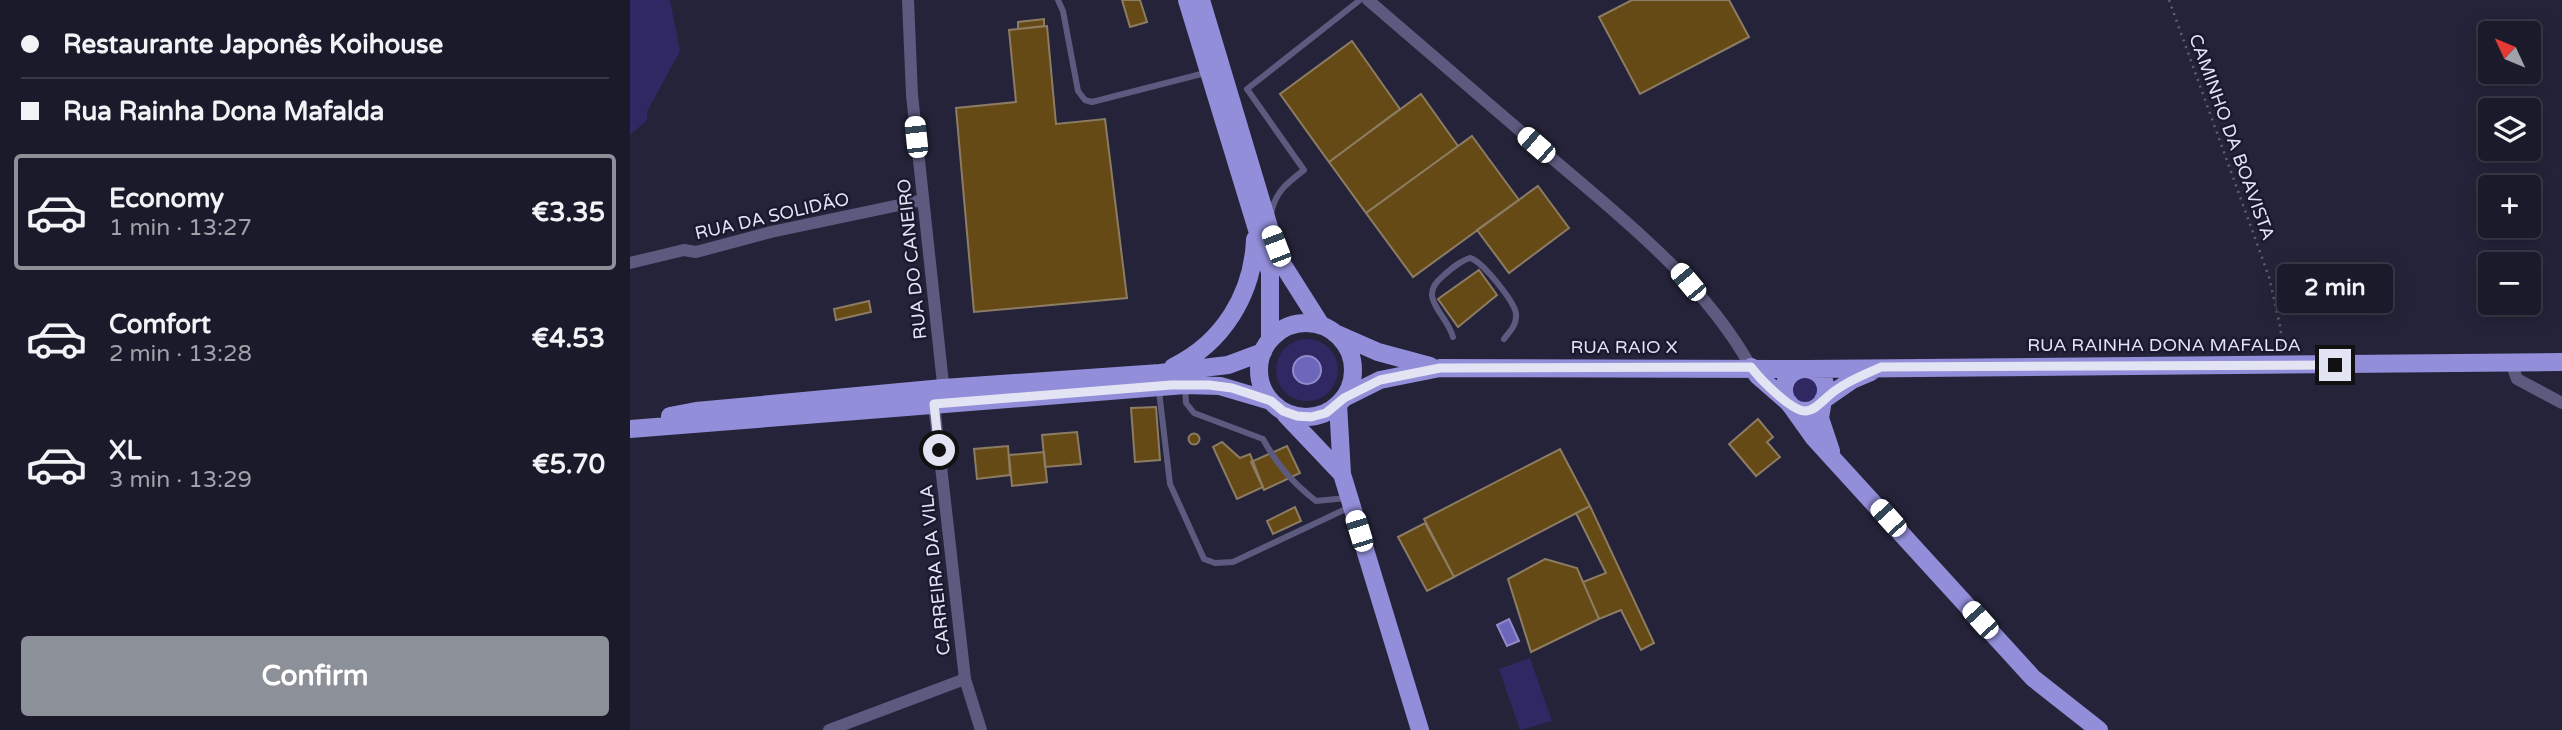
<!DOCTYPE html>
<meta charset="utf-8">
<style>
body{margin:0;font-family:"Varela Round",sans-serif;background:#242333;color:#f1f3f6;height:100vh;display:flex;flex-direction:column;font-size:26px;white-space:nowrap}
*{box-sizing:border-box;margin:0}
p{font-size:23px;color:#a0a1a9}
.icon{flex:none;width:38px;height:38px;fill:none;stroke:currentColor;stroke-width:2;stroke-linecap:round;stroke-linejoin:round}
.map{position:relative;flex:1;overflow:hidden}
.drawer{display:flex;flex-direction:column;background:#1b1a2b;width:630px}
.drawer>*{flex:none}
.hud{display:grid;align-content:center;height:154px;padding:0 21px;background:#1b1a2b}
.needle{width:46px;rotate:314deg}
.controls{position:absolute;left:1848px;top:21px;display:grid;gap:14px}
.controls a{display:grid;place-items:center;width:63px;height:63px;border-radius:7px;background:#1b1a2b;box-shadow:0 4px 18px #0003,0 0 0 2px #393847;font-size:35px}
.end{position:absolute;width:32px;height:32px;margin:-16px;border:9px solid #e3e4f3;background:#111;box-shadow:0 0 0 4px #111}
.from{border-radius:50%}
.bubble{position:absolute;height:49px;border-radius:7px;background:#1b1a2b;box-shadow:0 4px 18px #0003,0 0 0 2px #393847;font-size:23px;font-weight:800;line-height:49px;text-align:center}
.car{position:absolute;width:21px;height:42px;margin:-21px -10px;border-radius:9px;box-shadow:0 0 5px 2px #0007;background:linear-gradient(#fff 24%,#345 0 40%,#fff 0 76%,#345 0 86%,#fff 0)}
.hud b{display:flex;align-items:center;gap:24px;height:66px;font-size:26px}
.hud b+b{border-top:2px solid #393847}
.hud i{width:18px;height:18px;background:#f1f3f6}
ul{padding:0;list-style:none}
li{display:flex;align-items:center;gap:21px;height:116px;margin:0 14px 10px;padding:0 7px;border:4px solid transparent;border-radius:7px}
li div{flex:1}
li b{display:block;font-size:26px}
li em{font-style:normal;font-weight:800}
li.on{border-color:#8c9099}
li>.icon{width:63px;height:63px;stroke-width:1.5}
.cta{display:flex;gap:14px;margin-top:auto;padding:14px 21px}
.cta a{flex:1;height:80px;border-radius:7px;background:#8c9099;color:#fff;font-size:28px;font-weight:800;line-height:80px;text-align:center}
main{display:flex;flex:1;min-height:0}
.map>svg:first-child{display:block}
</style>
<main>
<section class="drawer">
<div class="hud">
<b><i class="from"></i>Restaurante Japonês Koihouse</b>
<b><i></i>Rua Rainha Dona Mafalda</b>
</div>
<ul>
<li class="on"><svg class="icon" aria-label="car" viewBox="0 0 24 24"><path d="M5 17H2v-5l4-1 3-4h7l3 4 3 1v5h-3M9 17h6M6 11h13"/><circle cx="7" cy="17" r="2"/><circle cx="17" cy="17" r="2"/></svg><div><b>Economy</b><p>1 min · 13:27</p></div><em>€3.35</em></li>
<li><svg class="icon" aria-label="car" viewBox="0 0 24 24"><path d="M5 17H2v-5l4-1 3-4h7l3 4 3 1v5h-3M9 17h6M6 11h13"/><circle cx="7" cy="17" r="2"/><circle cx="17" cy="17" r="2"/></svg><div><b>Comfort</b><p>2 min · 13:28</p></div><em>€4.53</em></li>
<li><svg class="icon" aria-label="car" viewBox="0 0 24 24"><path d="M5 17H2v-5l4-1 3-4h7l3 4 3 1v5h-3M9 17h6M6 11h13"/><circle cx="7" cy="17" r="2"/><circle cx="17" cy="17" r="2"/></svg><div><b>XL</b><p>3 min · 13:29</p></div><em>€5.70</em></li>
</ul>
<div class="cta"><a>Confirm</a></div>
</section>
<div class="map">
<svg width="1932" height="730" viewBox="0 0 1932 730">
<rect width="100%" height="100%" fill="#242339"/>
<!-- green -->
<path fill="#302862" d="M0,0H40L50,51L17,112V120L0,135Z
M646 370a31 31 0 1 1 62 0a31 31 0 1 1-62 0Z
M1161 389a14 14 0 1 1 28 0a14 14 0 1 1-28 0Z
M900,658L922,721L890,730L869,669Z"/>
<!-- water -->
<path fill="#6d66bb" stroke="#908ccc" stroke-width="2" d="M663 370a14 14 0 1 1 28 0a14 14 0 1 1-28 0Z
M879,619L889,641L877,646L867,625Z"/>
<!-- building -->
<path fill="#664a15" stroke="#8c7c63" stroke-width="2" d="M492,0H510L517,22L500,27Z
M1002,0H1099L1119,37L1010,94L969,17Z
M414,19V26L388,29V22Z
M417,26L426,124L475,119L497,298L344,312L326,108L386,102L379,30Z
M722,41L770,109L699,162L650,94Z
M791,94L828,146L736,213L699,162Z
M842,136L889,200L783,277L736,213Z
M908,186L939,228L879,273L847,230Z
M849,270L867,295L828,327L808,299Z
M239,301L241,312L206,320L204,309Z
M526,407L530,460L505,462L501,408Z
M1128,419L1143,437L1137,442L1150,457L1126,476L1099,444Z
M447,432L451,464L415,467L412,435Z
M558.5 439a5.5 5.5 0 1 1 11 0a5.5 5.5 0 1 1-11 0Z
M592,442L610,458L620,454L633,487L607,499L583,447Z
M378,446L380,475L347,479L344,449Z
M657,446L670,473L634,490L621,462Z
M930,449L960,506L824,577L794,519Z
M414,452L417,482L382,486L379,455Z
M960,506L1024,643L1011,650L991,610L969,619L953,582L976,573L946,513Z
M665,507L671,521L643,534L637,521Z
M795,523L824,577L797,591L768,537Z
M915,559L947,568L969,619L901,652L878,579Z"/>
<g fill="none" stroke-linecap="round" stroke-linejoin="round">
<!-- path -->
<path stroke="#5f5f73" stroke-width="2.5" stroke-dasharray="2 5" stroke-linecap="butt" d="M1539,0L1639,277L1651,330L1650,348"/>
<!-- service -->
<path stroke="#5c5b7f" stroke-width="6" d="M428,0L433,11L448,91L455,100L462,102L579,72
M641,215C644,193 657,183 674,170L617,89L730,0
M823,337C816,312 786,298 813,276C821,269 830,261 840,258C852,261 885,302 886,314C887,325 880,331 874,339
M555,387L556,403L564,413L633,439C647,465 663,483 686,501L717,498
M529,391L540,484L574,559L585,563L603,562L720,507"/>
<!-- minor -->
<path stroke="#5c5b7f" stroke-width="12" d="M278,0L282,95L314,393
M738,0C800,53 862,106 924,160C996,221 1074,283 1121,367
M0,263L54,250L66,252L141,232L293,200
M1881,362L1887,379L1932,403
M304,404L335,679L351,730
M199,730L335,679"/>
<!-- primary -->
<path stroke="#928ed9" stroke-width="18" d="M557,0L640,272V340
M571,0L639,227L653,265L691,325
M629 370a47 47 0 1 1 94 0a47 47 0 1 1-94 0Z
M707,334L748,352L800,366
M543,367C593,343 623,294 625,239
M1121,367L1128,376L1159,403L1184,438L1403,678L1469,730
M1154 390a21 21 0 1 1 42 0a21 21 0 1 1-42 0Z
M714,398L750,380L810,368L1177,369L1932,362
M708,404L712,474L790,730
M655,414L712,474
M40,416L66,411L313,388L530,373L598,365L633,352
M0,429L555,385L590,386L641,401
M1201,451L1190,418L1193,400L1222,380L1241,372"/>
</g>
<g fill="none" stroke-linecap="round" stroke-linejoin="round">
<!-- route -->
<path stroke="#e3e4f3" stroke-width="9" d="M309,450L304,404L541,385H579L602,388L641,401L653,411L667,416L681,417L696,413L714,398L750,380L810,368L1121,367C1130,379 1162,412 1176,411C1184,410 1188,405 1194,400C1210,384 1231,376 1251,367L1705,365"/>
</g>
<g text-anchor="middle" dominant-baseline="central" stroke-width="5" stroke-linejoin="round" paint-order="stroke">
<!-- street labels -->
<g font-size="18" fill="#e3e4f3" stroke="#1a192f">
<text transform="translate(1602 137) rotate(70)">CAMINHO DA BOAVISTA</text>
<text transform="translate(142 216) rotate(-13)">RUA DA SOLIDÃO</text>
<text transform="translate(282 259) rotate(-96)">RUA DO CANEIRO</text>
<text x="1534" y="345">RUA RAINHA DONA MAFALDA</text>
<text x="994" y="347">RUA RAIO X</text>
<text transform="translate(305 570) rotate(-96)">CARREIRA DA VILA</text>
</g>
</g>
</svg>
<div class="controls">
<a><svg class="needle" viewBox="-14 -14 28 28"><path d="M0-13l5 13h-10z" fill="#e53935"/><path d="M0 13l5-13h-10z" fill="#a0a1a9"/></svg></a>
<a><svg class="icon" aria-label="layers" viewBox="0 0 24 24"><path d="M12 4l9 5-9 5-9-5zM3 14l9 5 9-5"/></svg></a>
<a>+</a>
<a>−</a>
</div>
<i class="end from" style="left:309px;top:450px"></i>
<i class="end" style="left:1705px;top:365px"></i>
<div class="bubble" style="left:1647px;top:264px;width:116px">2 min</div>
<i class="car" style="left:286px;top:137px;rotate:354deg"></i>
<i class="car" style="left:906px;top:145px;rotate:311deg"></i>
<i class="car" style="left:646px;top:246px;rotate:339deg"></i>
<i class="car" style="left:1058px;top:282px;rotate:320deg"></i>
<i class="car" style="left:1258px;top:518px;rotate:318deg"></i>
<i class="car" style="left:729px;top:531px;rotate:343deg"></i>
<i class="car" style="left:1350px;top:620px;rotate:318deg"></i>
</div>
</main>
